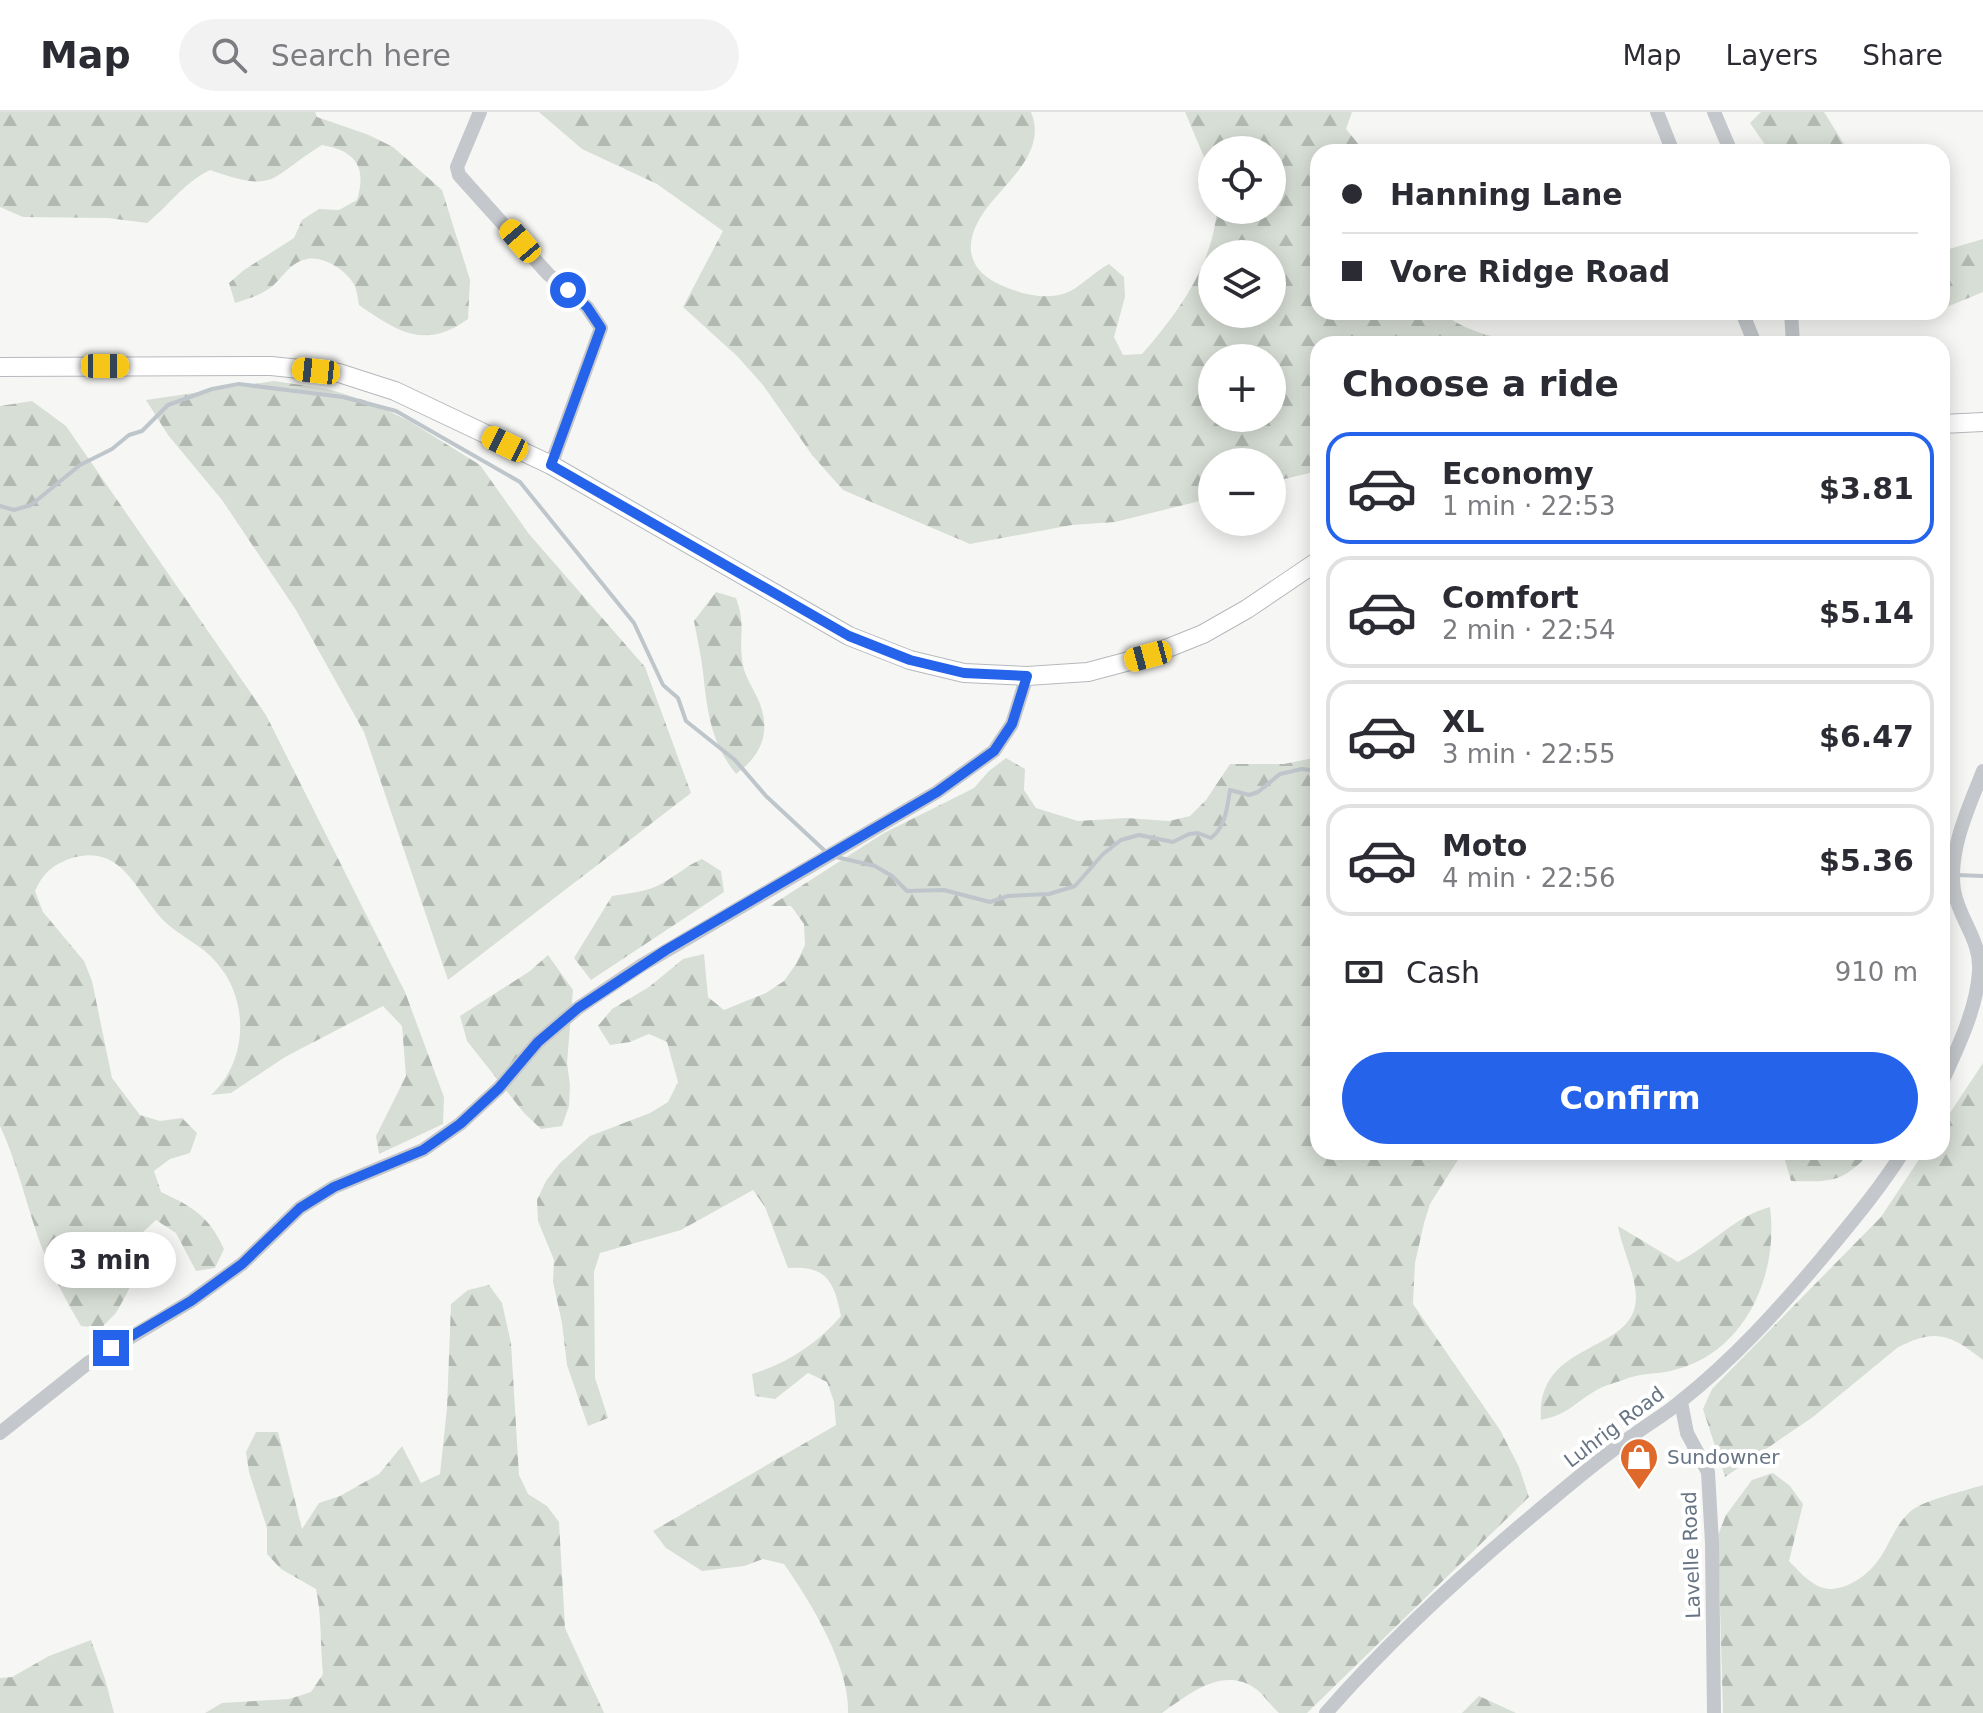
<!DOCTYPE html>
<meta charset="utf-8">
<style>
body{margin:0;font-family:"DejaVu Sans",sans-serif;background:#f2f2f3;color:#2b2b33;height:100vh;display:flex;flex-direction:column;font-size:30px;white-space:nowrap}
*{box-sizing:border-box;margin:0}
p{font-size:26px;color:#7c7c81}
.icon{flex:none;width:44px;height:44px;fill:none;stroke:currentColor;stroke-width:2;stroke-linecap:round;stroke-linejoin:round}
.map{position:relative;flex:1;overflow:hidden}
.sheet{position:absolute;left:1310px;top:224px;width:640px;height:824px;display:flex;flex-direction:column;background:#fff;border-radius:24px;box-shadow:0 4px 20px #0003}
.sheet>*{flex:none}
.guide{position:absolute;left:1310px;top:32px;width:640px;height:176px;border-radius:24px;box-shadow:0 4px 20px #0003;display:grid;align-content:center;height:176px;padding:0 32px;background:#fff}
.fabs{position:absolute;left:1198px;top:24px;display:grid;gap:16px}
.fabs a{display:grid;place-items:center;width:88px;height:88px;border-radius:50%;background:#fff;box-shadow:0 4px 20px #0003;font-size:40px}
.end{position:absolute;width:36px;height:36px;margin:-18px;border:10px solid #2563eb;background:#fff;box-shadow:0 0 0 4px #fff}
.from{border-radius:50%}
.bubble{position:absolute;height:56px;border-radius:28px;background:#fff;box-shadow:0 4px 20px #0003;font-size:26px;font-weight:600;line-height:56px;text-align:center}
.car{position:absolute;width:24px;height:48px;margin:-24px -12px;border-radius:10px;box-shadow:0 0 6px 2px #0007;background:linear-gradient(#f5c518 24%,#345 0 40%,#f5c518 0 76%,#345 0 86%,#f5c518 0)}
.guide b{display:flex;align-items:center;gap:28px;height:76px;font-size:30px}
.guide b+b{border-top:2px solid #e1e1e2}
.guide i{width:20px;height:20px;background:#2b2b33}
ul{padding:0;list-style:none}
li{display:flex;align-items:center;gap:24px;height:112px;margin:0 16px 12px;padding:0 16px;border:4px solid #e1e1e2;border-radius:24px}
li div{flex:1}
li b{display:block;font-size:30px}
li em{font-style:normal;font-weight:600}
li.on{border-color:#2563eb}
li>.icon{width:72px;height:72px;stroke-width:1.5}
h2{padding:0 32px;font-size:36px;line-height:96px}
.pay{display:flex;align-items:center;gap:20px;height:88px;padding:0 32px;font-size:30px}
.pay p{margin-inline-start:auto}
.primary-button{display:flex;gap:16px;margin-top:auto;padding:16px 32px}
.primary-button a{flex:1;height:92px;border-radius:48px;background:#2563eb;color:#fff;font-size:32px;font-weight:600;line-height:92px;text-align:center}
header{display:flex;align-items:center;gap:48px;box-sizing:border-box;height:112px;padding:0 40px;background:#fff;border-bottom:2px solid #e1e1e2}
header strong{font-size:38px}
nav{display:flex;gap:44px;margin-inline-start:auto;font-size:28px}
.search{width:560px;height:72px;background:#f2f2f3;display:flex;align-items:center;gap:20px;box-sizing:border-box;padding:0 28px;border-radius:44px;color:#7c7c81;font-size:30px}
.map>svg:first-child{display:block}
</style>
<header>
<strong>Map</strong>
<div class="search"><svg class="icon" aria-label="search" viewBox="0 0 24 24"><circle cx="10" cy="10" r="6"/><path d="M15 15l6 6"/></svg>Search here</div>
<nav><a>Map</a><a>Layers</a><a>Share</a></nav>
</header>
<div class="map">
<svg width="1983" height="1601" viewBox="0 0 1983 1601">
<defs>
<pattern id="forest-firs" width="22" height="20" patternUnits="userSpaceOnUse" patternTransform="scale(2)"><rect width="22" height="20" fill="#d7ded5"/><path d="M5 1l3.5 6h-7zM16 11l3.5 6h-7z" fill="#b2b9b2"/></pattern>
</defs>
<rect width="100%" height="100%" fill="#f6f7f4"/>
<!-- forest -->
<path fill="url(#forest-firs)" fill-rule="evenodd" d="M0,0H315L317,5L369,23L393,35L442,78L470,168L468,207C425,238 398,220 359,193C358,187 357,180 355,174C347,158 321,141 303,148C288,153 281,168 270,176C259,184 247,187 235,191L229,171L244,158L294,126L302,108L319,97L339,98L357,88C367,55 356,39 322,33C268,66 278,82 210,58C182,72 171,92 147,111L108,106L23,105L0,95Z
M539,0H1031C1048,41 1004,71 984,100C962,132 967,159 1003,174C1024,183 1053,190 1074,177C1086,169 1096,159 1109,152L1124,165L1125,185L1114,225L1123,243L1142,242C1178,201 1212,154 1217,98H1272V38H1212V64L1185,0H1352L1346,17L1365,40H1318V200H1441C1467,221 1497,226 1529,232H1318V359L1272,370V350H1212V386L1115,410L1072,413L970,432L843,378L812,343L763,273L737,244L683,195L723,119L657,72L582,37ZM1212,142H1272V202H1212ZM1212,246H1272V306H1212Z
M1761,0H1824L1849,40H1770L1750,11Z
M1983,127V180L1942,197V139Z
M274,269L328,277L370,290L409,309L480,353L529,422L645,555L691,681L448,868L364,620L296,498L222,388L168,323L146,288Z
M32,289L66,314L266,603L405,880L444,985L443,1012L379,1042L376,1024L406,964L402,914L383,894L285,945L231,981L211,983C248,949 250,888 216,850C202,833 179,824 163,808C133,776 121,730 69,747C51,754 43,762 35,779L43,800L84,849L92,869L112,966L140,1003L160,1009L182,1006L197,1021L190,1041L170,1047L154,1059L161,1080C193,1095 209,1104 224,1137L215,1156L196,1159L176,1121L156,1108L141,1122L135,1165L126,1183L116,1201L101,1216L81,1214C62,1182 45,1149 34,1113C23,1079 15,1046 0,1014V294Z
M716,480L736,486C746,514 739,521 742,547C743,562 752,574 758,587C772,619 762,643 736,662C711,631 707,599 703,560C701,543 697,526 694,509Z
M1318,645V1040H1463L1430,1092L1424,1111L1415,1151L1413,1192L1500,1318L1519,1355L1529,1385L1307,1601H1279C1271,1594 1264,1583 1256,1577C1223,1553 1188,1583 1162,1601H848C850,1554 810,1489 784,1452L763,1447L744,1454L702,1459L666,1436L653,1419L836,1313L834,1290L827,1270L808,1261L775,1287L755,1284L752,1262C786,1252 817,1232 841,1204C834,1169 826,1153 788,1156L765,1095L753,1078L681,1118L600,1141L594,1160L595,1266L608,1306L588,1314L567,1253L562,1211L553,1170L554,1148L538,1109L537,1088L546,1069L559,1052L590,1024L650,1001L668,990L678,970L667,930L649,922L630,930L610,933L598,914L612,897L649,875L683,847L704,842L708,885L724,898L766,881L784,869L796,852L805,833L804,812L791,794H770L884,721L974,676L989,659L1006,646L1025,657L1024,678L1036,696L1078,709L1126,706L1169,709L1190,704L1206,688L1230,652H1284Z
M702,747L721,759L724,780L591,868L574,846L612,784C630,781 647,780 663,771C677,763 686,754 702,747Z
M548,843L573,878L567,951L570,973L569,994L562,1014L541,1017L524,1001L467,929L460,904L530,859Z
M1983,951V1248C1950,1222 1935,1216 1897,1236L1813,1305L1725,1365L1703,1297L1712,1277L1881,1105L1924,1040H1942V1013Z
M1787,1040H1871C1842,1071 1832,1070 1791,1069L1785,1048Z
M1770,1095C1779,1162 1746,1238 1678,1257C1660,1263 1641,1260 1623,1268C1614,1271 1603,1274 1595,1279C1573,1292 1569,1302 1541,1308C1536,1233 1620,1241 1634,1198C1642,1174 1622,1139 1618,1114L1678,1150C1710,1134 1735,1104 1770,1095Z
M489,1173L502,1191L511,1231L519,1363L528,1382L547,1394L559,1410L565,1516L604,1601H205L222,1591L289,1587L311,1580L323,1562C320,1534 322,1505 316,1477L281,1457L267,1442V1416L249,1360L246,1340L256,1320H278L302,1417L319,1391L340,1384L379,1362L402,1334L421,1371L440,1362L447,1296L451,1192L468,1178Z
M1773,1361L1790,1374L1803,1392L1789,1449C1798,1458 1806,1468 1818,1474C1838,1484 1865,1466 1877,1450C1890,1433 1895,1412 1912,1398C1928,1387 1964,1379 1983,1373V1601H1723L1718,1423L1726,1403L1752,1368Z
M91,1528L105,1567L114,1601H0V1566L12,1565L49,1544Z
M1479,1584L1516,1601H1462Z"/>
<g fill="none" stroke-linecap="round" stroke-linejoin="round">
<!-- stream -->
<path stroke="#bec6cb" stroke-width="4" d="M0,394L14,398L31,393L80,353L112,337L129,323L142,319L168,293L212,277L239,272L343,285L396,299L520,370L634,511L663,573L678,586L686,609L735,648L766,684L825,739
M832,744L875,754L892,764L907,779L944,778L990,790L1008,784L1049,782L1075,774L1103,742L1121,728L1139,723L1173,730L1189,722L1198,721L1211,726C1226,714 1227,696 1230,678L1249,683L1258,680L1280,662L1302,657L1318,659
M1956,763L1983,764"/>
<!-- major casing -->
<g stroke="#b5b9bd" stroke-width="20">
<path id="major" d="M0,255L271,254L339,261L395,279L551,353L849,524L910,548L964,561L1027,564L1088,560L1148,544L1203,522L1247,497L1318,449
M1942,312L1983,310"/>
</g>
<!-- minor -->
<path stroke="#c4c7cb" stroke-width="14" d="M480,0L457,55L459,63L548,162L587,195L601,216L551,353
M1657,0L1673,40
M1714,0L1731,40
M1742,200L1755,232
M1791,200L1793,232
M1942,970C1957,937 1977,897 1979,859C1981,827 1958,806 1954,778C1948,738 1969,695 1983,659
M1681,1290L1687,1321L1708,1360L1712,1431L1714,1601
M0,1321L88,1251L191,1189L242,1152L300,1096L334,1075L423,1038L460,1012L499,976L538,930L578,896L642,853L937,680L994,639L1012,612L1027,564
M1326,1601C1394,1523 1471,1454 1551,1388C1577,1366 1604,1344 1632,1324C1648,1312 1666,1302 1681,1289C1734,1247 1779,1197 1822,1146C1850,1112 1879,1078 1903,1040"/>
<!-- major -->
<use href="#major" stroke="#fff" stroke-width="18"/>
</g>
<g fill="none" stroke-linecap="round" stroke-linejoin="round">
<!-- route -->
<path stroke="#2563eb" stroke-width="10" d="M111,1236L191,1189L242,1152L300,1096L334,1075L423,1038L460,1012L499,976L538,930L578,896L666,838L937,680L994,639L1012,612L1027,564L964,561L910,548L849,524L551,353L601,216L587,195L568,178"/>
</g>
<!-- icons -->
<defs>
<g id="shop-pin" transform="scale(2)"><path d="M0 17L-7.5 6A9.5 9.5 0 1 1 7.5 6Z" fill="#df682b" stroke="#fff"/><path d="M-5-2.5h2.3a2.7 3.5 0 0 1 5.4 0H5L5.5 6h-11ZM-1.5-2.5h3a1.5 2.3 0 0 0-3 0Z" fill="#fff"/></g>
</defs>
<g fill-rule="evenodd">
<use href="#shop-pin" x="1639" y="1345"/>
</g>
<g text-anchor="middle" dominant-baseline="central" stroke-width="8" stroke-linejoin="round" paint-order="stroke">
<!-- street labels -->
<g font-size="20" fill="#667484" stroke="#fff">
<text transform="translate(1614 1315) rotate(-37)">Luhrig Road</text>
<text transform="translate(1691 1443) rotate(-92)">Lavelle Road</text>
</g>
<!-- poi labels -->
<g font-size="20" fill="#667484" stroke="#fff" text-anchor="start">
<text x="1667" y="1345">Sundowner</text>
</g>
</g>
</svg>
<div class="fabs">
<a><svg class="icon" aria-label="locate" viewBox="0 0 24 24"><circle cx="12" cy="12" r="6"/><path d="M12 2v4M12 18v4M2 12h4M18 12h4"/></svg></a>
<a><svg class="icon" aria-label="layers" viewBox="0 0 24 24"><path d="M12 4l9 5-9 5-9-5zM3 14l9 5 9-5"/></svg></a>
<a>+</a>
<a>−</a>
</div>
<i class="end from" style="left:568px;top:178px"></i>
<i class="end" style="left:111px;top:1236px"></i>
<div class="bubble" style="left:44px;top:1120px;width:132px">3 min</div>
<i class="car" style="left:520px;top:129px;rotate:319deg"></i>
<i class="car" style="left:105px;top:254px;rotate:90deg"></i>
<i class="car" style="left:316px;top:259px;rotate:276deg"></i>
<i class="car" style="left:505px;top:332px;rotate:296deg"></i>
<i class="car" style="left:1148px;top:544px;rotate:255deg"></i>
<div class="guide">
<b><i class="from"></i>Hanning Lane</b>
<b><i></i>Vore Ridge Road</b>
</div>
<section class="sheet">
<h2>Choose a ride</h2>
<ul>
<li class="on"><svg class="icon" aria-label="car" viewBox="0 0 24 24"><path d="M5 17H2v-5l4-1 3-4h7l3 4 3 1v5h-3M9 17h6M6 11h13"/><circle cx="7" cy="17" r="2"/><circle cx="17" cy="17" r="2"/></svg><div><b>Economy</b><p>1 min · 22:53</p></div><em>$3.81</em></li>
<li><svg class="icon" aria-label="car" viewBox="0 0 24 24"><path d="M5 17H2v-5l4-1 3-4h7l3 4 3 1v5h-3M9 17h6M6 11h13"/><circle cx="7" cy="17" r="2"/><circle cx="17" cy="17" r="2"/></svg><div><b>Comfort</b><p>2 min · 22:54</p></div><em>$5.14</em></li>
<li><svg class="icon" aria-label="car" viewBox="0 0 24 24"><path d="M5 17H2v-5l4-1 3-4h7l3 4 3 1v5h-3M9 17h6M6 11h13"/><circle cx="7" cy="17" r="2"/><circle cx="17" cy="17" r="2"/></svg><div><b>XL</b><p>3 min · 22:55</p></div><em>$6.47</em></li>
<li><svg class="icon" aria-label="car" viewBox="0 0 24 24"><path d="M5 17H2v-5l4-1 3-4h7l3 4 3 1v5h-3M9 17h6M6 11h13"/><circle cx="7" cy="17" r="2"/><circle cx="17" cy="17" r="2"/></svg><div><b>Moto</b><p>4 min · 22:56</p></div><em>$5.36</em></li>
</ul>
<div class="pay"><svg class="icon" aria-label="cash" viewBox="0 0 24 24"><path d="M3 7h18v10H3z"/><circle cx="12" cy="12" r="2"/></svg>Cash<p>910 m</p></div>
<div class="primary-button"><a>Confirm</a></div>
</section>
</div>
